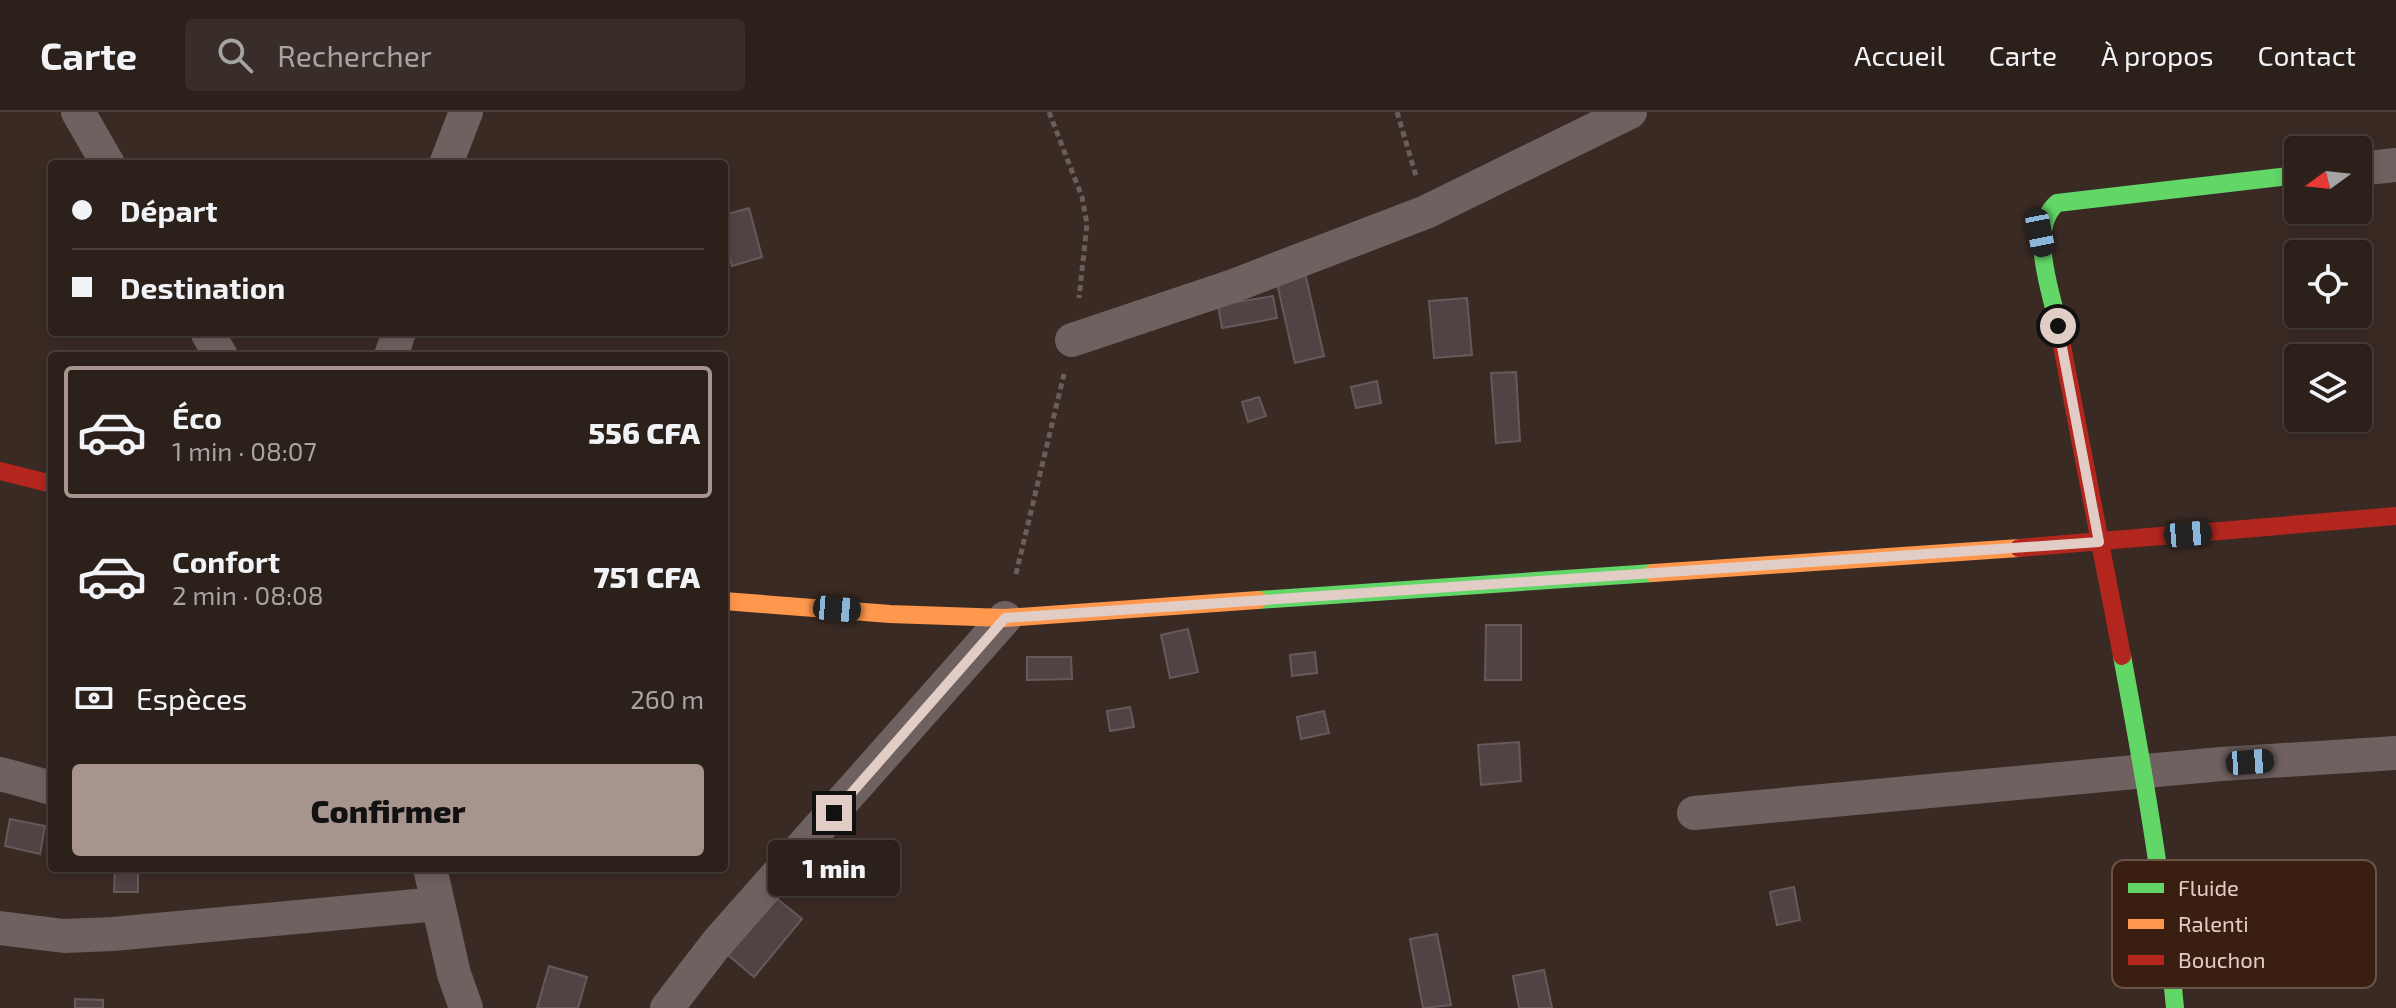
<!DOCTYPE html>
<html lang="fr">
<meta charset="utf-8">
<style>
body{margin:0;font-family:"Exo 2",sans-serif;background:#382d28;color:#f1f3f6;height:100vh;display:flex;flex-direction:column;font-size:30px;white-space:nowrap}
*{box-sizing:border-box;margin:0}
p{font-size:26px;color:#a6a3a3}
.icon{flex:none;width:44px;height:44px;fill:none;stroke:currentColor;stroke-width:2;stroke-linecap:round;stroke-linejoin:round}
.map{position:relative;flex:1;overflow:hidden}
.sheet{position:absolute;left:48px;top:240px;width:680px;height:520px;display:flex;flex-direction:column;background:#2c201b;border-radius:8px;box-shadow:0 4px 12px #0003,0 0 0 2px #483e3a}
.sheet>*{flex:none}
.banner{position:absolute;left:48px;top:48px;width:680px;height:176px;border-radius:8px;box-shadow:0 4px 12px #0003,0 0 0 2px #483e3a;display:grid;align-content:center;height:176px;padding:0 24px;background:#2c201b}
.needle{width:52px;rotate:255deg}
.buttons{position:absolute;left:2284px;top:24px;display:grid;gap:16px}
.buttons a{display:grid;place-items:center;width:88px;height:88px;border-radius:8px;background:#2c201b;box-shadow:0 4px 12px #0003,0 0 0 2px #483e3a;font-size:40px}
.end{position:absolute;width:36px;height:36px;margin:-18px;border:10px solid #e1cdc5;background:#111;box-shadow:0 0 0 4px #111}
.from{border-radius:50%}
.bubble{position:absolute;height:56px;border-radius:8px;background:#2c201b;box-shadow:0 4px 12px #0003,0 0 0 2px #483e3a;font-size:26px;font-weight:800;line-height:56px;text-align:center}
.car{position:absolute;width:24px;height:48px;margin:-24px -12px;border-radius:10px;box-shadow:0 0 6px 2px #0007;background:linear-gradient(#222 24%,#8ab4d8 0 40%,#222 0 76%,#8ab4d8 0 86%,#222 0)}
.banner b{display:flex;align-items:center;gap:28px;height:76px;font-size:30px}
.banner b+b{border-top:2px solid #483e3a}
.banner i{width:20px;height:20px;background:#f1f3f6}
ul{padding:14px 0 0;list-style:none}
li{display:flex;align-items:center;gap:24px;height:132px;margin:0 16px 12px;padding:0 8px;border:4px solid transparent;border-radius:8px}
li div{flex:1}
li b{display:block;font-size:30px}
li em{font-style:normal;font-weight:800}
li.current{border-color:#a7948d}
li>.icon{width:72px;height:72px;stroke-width:1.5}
.pay{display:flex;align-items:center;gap:20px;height:88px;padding:0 24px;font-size:30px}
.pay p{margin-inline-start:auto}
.action{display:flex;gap:16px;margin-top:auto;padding:16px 24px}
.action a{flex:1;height:92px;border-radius:8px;background:#a7948d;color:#111;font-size:32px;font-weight:800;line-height:92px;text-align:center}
header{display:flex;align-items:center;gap:48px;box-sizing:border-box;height:112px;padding:0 40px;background:#2c201b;border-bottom:2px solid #483e3a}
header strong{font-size:38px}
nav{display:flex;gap:44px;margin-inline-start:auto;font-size:28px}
.search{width:560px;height:72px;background:#382d28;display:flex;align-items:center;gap:20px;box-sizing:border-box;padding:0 28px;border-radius:8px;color:#a6a3a3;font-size:30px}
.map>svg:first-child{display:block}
</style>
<header>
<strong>Carte</strong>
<div class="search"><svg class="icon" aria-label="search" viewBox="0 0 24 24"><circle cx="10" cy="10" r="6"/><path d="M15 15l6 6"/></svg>Rechercher</div>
<nav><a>Accueil</a><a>Carte</a><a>À propos</a><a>Contact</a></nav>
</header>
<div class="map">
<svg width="2396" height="896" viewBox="0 0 2396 896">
<rect width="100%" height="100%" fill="#3a2a24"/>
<!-- building -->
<path fill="#514344" stroke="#67595b" stroke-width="2" d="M749,96L762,145L732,154L724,126V103Z
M1305,161L1324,244L1295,251L1276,167Z
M1273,184L1277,206L1222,216L1218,193Z
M1467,186L1472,243L1434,246L1429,189Z
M1516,260L1520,329L1496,331L1491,261Z
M1377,269L1381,291L1356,296L1351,275Z
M1259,285L1266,304L1248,310L1242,290Z
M1486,513H1521V568H1485Z
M1188,517L1198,560L1170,566L1161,523Z
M1315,540L1317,561L1292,564L1290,543Z
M1027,545H1071L1072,567L1027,568Z
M1130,595L1134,615L1110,619L1107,599Z
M1324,599L1329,621L1301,627L1297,605Z
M1519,630L1521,669L1481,673L1478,633Z
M10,707L45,714L40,742L5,734Z
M115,756H138V780H114Z
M1794,775L1800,808L1777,813L1770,780Z
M775,785L802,807L754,865L728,843Z
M1437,822L1451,893L1423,896L1410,827Z
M549,854L587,865L578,896H537Z
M1544,858L1552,896H1519L1513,864Z
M75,887L103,888V896H75Z"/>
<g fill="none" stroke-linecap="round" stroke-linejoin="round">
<!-- path -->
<path stroke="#6a5d5a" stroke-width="5" stroke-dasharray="6 4" stroke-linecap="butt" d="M1049,0L1082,85L1087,112L1079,186
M1397,0L1416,64
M1016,462L1064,262"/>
<!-- street -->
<path stroke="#6f615f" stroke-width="34" d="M78,0L108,52
M446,52L466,0
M2358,57L2396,53
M207,220L221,244
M1072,228L1233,174L1426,100L1630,0
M391,244L399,220
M0,662L52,676
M1694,701L2221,652L2396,641
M430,756L454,862L466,896
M0,816L64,824L113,822L438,792
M667,896L717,831L1005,506"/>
<!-- fast -->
<path stroke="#63d668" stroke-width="18" d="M2058,213C2051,178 2027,117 2057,91L2298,63
M1258,488L1653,461
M2122,544C2144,661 2164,778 2175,896"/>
<!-- slow -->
<path stroke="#ff974d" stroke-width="18" d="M1653,461L2019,436
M724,489L890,502L1005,506L1258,488"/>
<!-- jam -->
<path stroke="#b3261e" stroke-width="18" d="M2058,213L2122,544
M0,359L52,372
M2019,436L2396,404"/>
</g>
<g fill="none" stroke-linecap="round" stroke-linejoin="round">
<!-- route -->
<path stroke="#e1cdc5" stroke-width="10" d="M834,701L1005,506L2099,430L2058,214"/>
</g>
<!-- legend -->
<rect x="2112" y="748" width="264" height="128" rx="12" fill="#3a1e11" stroke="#6c5347" stroke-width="2"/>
<rect x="2128" y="771" width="36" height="10" fill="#63d668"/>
<rect x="2128" y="807" width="36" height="10" fill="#ff974d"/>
<rect x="2128" y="843" width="36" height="10" fill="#b3261e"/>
<g font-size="22" fill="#e1cdc5">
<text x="2178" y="784">Fluide</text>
<text x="2178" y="820">Ralenti</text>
<text x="2178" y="856">Bouchon</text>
</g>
</svg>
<div class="buttons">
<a><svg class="needle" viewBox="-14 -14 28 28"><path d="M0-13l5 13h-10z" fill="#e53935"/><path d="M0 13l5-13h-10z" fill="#a6a3a3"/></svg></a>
<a><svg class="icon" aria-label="locate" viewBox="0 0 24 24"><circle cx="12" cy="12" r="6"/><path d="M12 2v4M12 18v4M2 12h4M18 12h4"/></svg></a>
<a><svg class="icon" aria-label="layers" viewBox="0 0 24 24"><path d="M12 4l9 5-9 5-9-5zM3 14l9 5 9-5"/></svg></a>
</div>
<i class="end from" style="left:2058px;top:214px"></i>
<i class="end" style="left:834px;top:701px"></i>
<div class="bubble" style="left:768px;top:728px;width:132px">1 min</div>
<i class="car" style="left:2040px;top:121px;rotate:169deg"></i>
<i class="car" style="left:2188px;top:422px;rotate:85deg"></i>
<i class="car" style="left:837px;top:497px;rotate:95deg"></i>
<i class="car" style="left:2250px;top:650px;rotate:86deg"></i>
<div class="banner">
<b><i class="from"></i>Départ</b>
<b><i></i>Destination</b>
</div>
<section class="sheet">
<ul>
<li class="current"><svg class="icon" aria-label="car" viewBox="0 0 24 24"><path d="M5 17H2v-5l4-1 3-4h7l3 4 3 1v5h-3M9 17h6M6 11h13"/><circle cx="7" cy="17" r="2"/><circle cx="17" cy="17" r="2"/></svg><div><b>Éco</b><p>1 min · 08:07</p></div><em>556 CFA</em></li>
<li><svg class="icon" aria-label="car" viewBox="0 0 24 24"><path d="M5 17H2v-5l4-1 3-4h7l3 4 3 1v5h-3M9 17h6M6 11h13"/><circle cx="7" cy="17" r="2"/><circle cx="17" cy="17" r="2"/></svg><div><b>Confort</b><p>2 min · 08:08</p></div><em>751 CFA</em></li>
</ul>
<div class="pay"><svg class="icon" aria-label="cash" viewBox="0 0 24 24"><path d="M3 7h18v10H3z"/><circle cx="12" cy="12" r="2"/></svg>Espèces<p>260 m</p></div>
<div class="action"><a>Confirmer</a></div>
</section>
</div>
